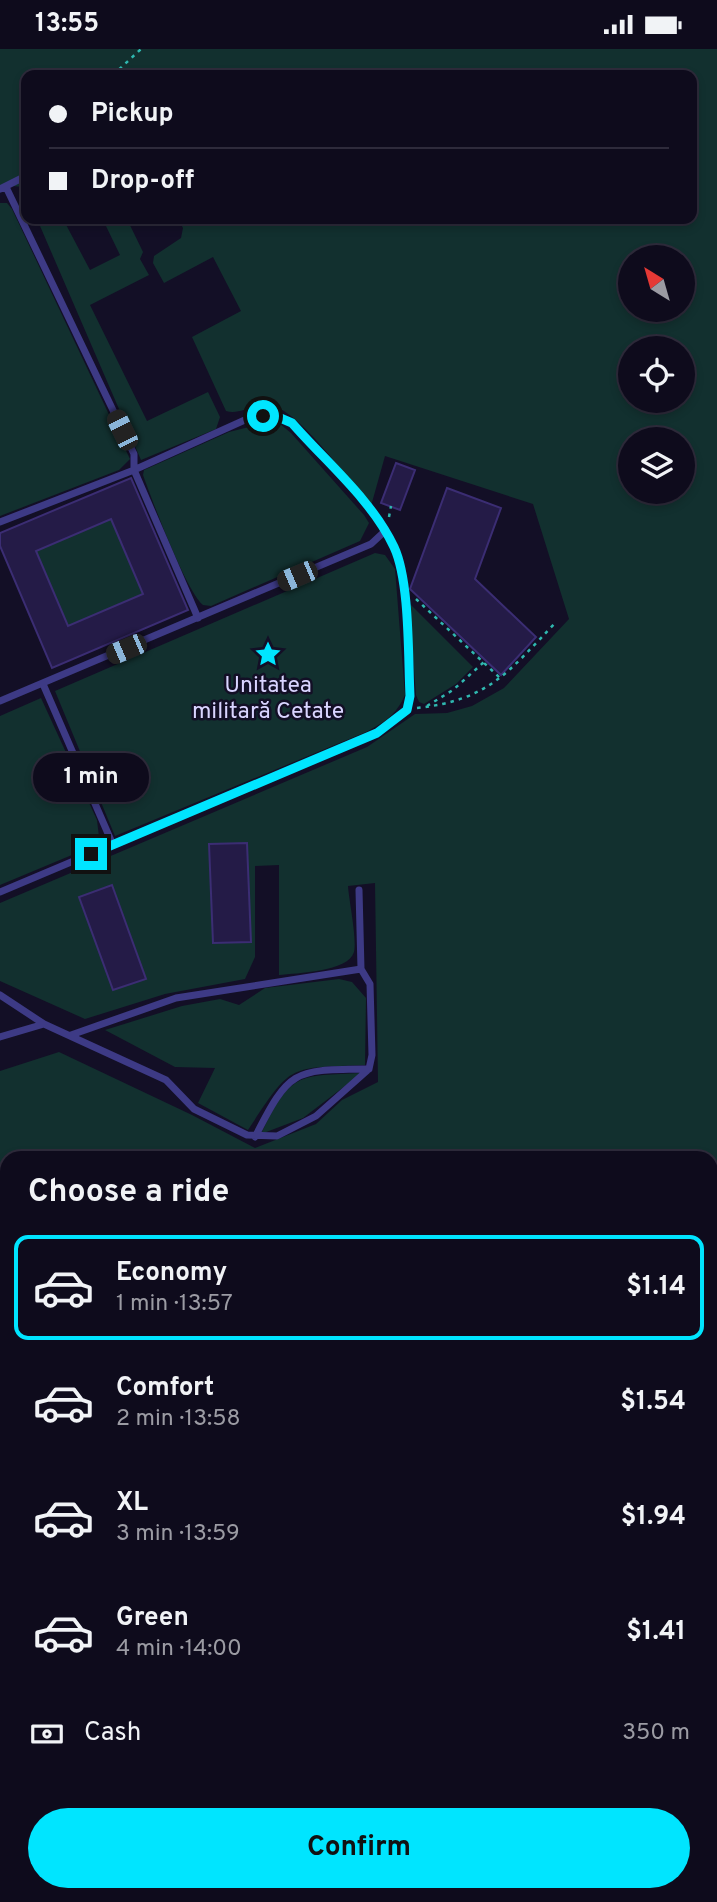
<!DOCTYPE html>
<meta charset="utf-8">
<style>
body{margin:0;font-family:Overpass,sans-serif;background:#171425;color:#f1f3f6;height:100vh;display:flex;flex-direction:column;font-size:26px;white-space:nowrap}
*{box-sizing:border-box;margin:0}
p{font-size:23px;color:#9b9ba3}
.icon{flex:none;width:38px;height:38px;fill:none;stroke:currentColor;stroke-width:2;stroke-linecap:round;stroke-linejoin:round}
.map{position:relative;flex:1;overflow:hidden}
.details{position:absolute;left:0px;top:1102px;width:718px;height:751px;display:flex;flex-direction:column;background:#0e0b1c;border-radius:21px 21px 0 0;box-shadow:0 4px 10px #0003,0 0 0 2px #2e2b3b}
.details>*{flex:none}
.guide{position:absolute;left:21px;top:21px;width:676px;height:154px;border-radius:14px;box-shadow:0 4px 10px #0003,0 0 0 2px #2e2b3b;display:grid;align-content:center;height:154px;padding:0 28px;background:#0e0b1c}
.needle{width:46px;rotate:323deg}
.fabs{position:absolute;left:618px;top:196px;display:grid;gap:14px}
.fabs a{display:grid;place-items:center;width:77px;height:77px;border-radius:50%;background:#0e0b1c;box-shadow:0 4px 10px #0003,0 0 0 2px #2e2b3b;font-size:35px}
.end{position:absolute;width:32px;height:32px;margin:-16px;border:9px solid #00e5ff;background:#111;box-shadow:0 0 0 4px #111}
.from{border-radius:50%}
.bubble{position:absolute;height:49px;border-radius:24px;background:#0e0b1c;box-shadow:0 4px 10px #0003,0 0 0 2px #2e2b3b;font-size:23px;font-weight:700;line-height:49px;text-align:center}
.car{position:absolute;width:21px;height:42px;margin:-21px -10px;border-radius:9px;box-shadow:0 0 5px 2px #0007;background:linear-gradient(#222 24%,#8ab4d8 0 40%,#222 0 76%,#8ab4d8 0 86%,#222 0)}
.guide b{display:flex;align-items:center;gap:24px;height:66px;font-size:26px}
.guide b+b{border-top:2px solid #2e2b3b}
.guide i{width:18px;height:18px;background:#f1f3f6}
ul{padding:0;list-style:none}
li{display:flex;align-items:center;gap:21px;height:105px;margin:0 14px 10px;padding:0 14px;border:4px solid transparent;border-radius:14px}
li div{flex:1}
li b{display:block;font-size:26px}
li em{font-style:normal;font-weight:700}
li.current{border-color:#00e5ff}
li>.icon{width:63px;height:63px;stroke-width:1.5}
h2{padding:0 28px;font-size:32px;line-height:84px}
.pay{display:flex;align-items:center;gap:18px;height:77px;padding:0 28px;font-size:26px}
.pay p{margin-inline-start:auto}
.button{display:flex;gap:14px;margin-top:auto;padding:14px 28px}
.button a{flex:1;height:80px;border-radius:42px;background:#00e5ff;color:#111;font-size:28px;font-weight:700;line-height:80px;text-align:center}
.status{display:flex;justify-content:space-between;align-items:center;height:49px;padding:0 35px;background:#0e0b1c;direction:ltr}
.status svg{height:19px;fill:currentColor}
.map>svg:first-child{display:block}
</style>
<div class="status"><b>13:55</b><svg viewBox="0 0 49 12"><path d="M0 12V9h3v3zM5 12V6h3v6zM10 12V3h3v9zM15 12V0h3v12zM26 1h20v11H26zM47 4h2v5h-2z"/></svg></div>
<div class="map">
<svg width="717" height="1853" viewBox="0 0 717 1853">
<rect width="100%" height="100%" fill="#130f26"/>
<!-- green -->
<path fill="#12302f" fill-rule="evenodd" d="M0,0H717V1409L711,1413L710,1110H7V1709L0,1704V1022L59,1003L192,1066L255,1099L316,1075L342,1051L378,1033L375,834L348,837C349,852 357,889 354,903C348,923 297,924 279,926V816L255,817V908L245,930L165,945L85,970L0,932V854L367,698L415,665L447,664L472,657L504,639L569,570L533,455L385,407L371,457C350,433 301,364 273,357C256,352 241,367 226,362L192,288L241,262L213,208L164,234L153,214L154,207L181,189L183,179L178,170H691V26H26V144L24,138L0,136ZM630,208H682V261H630ZM630,299H682V352H630ZM630,390H682V443H630ZM247,794L251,892L213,894L209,795ZM112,837L146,929L113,941L79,849Z
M0,154H7L12,160L130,410L119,421L0,467Z
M37,170H63L90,221L120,206L105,175L115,170H127L143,203L140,210L149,226L90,256L147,372L208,343L220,368L216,380L141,411Z
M269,373L280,375L291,384L364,466L369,474L360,492L211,557L203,556C186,542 152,451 143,426L144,421L229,383Z
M111,470L143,545L68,577L36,502Z
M375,504L385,506L395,520L405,646C396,666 385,673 366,683L115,787L55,642Z
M409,554L473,618L456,635L424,655L419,653L416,646Z
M41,649L97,771L99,788L91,798L0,836V667Z
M339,930L352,933L366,949L365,1016C286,1019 292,1015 248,1081L198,1054L215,1019L175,1018L105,981L182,957L220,950L239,956L265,939Z
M362,1024L303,1069L261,1085C291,1023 297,1027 362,1024Z
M0,1784L7,1787V1846H141L157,1853H0Z
M218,1846H388L400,1853H219Z"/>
<!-- building -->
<path fill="#241b47" stroke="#3b2d73" stroke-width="2" fill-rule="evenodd" d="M396,414L415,421L400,461L381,454Z
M131,429L188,561L52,619L0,497V484ZM111,470L143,545L68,577L36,502Z
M447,439L501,459L475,530L536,588L501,626L410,540Z
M247,794L251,893L213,894L209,795Z
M112,836L146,930L113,941L79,848Z"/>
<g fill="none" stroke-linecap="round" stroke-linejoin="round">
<!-- path -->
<path stroke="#2fb8b0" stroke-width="2.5" stroke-dasharray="3.5 5" stroke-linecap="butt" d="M113,26L141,0
M389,468L391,457
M416,550L500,629
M427,657L453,641L484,613
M417,659C490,651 509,622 557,572
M490,1846L499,1852"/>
<!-- lane -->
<path stroke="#3d3a85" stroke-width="7" d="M6,138L134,405V421L198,569
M0,140L26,127
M0,473L134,421L247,370L278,368L292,374C326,412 372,451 394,498C410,532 408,608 410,647L407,661L377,684L0,843
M43,635L113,796
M0,652L371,495L385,482
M0,946L44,975L166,1031L194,1060L247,1086L277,1087L316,1067L369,1020L372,1006L370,935L361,920L359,841
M71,986L176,949L361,920
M0,988L44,975
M255,1088C290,1019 294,1021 369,1020
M211,1846L213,1853
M413,1846L424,1853"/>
<!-- street -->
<path stroke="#3d3a85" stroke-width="14" d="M710,1655L717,1654
M591,1846L602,1853"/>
<!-- secondary -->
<path stroke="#6f6bff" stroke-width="18" d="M710,1432L717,1428
M710,1449L717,1444
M0,1747L7,1750
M513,1846L524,1853"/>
</g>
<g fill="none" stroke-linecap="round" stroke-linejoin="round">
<!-- route -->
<path stroke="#00e5ff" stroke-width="9" d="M91,805L377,684L407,661L410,647C408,608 410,532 394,498C372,451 326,413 292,374L278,368L263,367"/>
</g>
<!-- icons -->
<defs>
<g id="sight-bare" transform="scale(2.1)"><path d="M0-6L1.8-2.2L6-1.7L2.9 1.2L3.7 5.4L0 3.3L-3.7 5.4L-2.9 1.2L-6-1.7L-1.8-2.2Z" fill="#00e5ff" stroke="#130f26" stroke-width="2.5" paint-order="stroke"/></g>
</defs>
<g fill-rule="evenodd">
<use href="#sight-bare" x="268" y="605"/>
</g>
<g text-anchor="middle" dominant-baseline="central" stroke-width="5" stroke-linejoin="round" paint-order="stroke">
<!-- poi labels -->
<g font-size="23" fill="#d9d4ff" stroke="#130f26">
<text x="268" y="637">Unitatea<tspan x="268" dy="26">militară Cetate</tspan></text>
</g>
</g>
</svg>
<div class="fabs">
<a><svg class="needle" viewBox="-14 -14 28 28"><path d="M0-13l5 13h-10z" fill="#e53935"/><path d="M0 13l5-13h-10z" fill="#9b9ba3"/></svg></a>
<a><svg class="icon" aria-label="locate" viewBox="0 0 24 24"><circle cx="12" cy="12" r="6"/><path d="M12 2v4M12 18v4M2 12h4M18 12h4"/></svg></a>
<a><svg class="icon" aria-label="layers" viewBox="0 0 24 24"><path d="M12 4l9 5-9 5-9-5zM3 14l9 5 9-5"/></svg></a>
</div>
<i class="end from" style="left:263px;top:367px"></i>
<i class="end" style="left:91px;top:805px"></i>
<div class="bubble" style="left:33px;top:704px;width:116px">1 min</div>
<i class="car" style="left:122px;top:381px;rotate:334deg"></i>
<i class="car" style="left:297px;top:527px;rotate:247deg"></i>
<i class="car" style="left:126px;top:600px;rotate:247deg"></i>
<div class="guide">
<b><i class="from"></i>Pickup</b>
<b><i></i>Drop-off</b>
</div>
<section class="details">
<h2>Choose a ride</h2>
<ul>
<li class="current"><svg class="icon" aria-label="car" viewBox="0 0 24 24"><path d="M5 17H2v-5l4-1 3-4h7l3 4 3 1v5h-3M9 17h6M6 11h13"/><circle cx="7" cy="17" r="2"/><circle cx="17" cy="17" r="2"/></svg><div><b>Economy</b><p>1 min · 13:57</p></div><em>$1.14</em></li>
<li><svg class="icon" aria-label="car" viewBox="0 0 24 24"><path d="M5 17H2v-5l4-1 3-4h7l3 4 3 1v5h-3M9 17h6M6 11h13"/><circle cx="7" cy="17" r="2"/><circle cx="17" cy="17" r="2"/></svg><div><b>Comfort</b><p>2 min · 13:58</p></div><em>$1.54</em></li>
<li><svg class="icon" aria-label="car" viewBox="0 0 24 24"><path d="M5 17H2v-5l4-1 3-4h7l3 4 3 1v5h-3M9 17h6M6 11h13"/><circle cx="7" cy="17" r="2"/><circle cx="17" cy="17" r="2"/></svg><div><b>XL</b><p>3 min · 13:59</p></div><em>$1.94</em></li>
<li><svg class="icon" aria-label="car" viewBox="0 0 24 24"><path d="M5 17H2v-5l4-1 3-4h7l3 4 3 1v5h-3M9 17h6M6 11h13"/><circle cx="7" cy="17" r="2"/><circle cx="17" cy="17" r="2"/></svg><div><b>Green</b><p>4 min · 14:00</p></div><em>$1.41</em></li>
</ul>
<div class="pay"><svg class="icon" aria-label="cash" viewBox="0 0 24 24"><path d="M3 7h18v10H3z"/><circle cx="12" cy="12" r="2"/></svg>Cash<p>350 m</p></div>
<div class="button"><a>Confirm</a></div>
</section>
</div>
